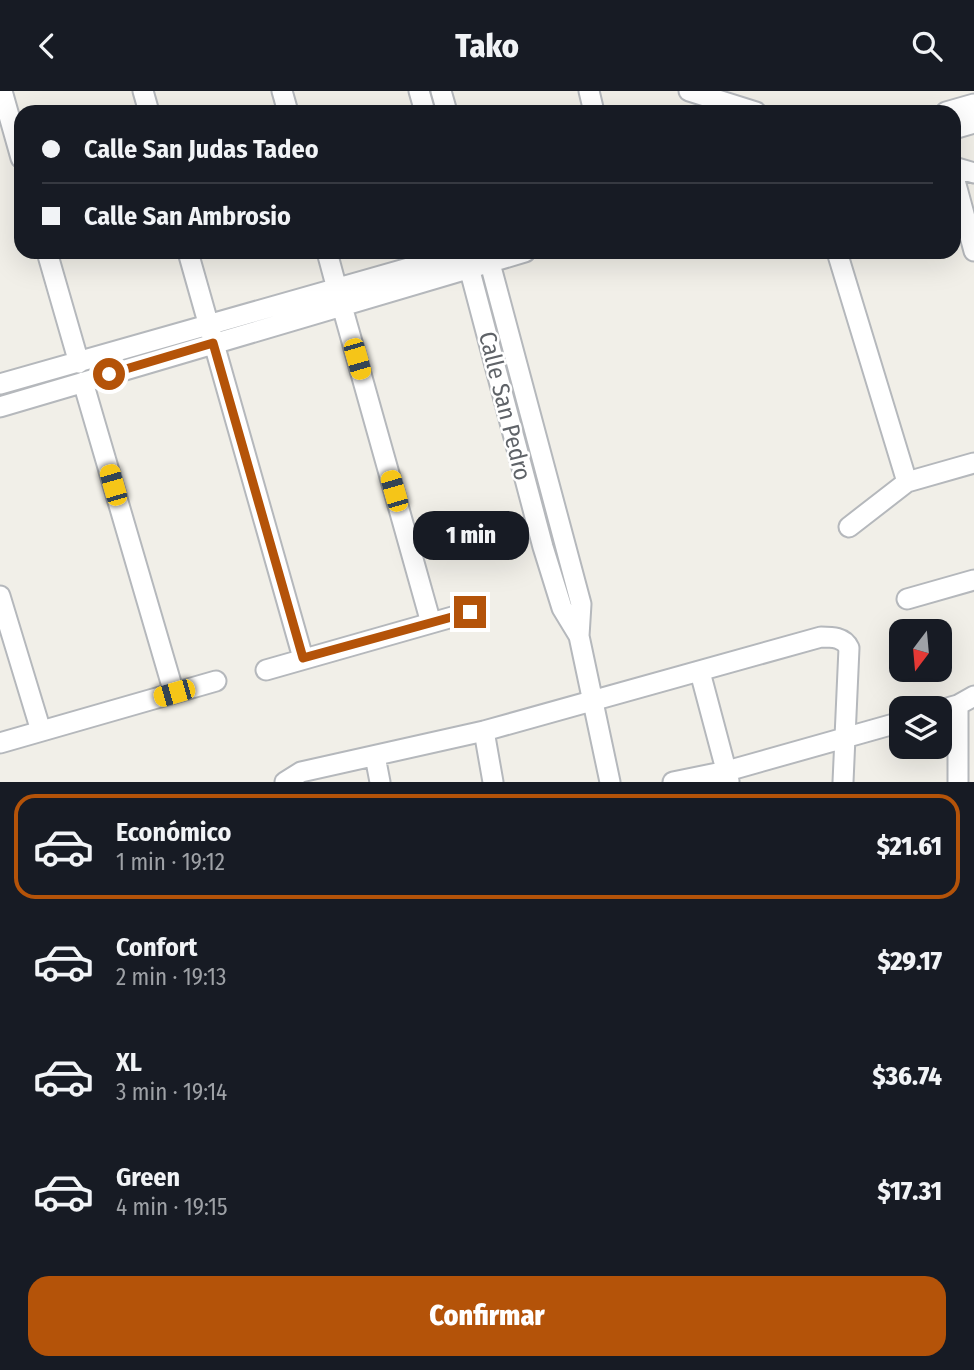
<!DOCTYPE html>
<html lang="es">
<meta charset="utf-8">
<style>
body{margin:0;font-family:"Fira Sans Condensed",sans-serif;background:#242831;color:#f1f3f6;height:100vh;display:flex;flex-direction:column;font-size:26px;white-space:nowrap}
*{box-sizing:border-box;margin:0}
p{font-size:23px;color:#9ea1a6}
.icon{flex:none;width:38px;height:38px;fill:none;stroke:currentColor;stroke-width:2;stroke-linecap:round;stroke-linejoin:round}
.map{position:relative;height:691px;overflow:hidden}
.sheet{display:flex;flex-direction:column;background:#171b24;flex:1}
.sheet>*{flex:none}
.guide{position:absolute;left:14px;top:14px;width:947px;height:154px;border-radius:21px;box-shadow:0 7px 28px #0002;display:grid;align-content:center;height:154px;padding:0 28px;background:#171b24}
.needle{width:46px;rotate:196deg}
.controls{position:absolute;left:889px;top:528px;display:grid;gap:14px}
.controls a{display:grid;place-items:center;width:63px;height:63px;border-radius:14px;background:#171b24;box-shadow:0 7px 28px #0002;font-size:35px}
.end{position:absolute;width:32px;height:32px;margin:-16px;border:9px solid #b45309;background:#fff;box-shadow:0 0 0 4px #fff}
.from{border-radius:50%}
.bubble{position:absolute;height:49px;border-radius:21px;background:#171b24;box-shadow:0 7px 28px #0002;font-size:23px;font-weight:800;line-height:49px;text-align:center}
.car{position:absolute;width:21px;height:42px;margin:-21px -10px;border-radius:9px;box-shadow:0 0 5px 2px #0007;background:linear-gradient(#f5c518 24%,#345 0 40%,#f5c518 0 76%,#345 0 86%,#f5c518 0)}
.guide b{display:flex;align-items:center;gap:24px;height:66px;font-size:26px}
.guide b+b{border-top:2px solid #363941}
.guide i{width:18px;height:18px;background:#f1f3f6}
ul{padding:12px 0 0;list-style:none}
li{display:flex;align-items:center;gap:21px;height:105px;margin:0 14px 10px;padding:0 14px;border:4px solid transparent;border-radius:21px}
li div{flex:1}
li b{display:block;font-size:26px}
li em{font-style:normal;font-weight:800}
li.selected{border-color:#b45309}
li>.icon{width:63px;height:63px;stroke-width:1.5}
.action{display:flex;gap:14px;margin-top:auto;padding:14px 28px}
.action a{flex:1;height:80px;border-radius:21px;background:#b45309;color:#fff;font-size:28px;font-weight:800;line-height:80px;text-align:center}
header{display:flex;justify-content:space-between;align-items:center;height:91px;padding:0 28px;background:#171b24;font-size:32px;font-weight:800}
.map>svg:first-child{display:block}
</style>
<header><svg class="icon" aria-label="back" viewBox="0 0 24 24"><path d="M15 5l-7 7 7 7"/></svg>Tako<svg class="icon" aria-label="search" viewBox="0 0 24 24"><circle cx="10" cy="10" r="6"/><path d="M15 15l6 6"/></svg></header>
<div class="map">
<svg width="974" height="691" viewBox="0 0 974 691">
<rect width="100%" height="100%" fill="#f1efe8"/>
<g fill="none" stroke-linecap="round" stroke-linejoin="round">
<!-- minor casing -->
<g stroke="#b5b8bc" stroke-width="23">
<path id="minor" d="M2,0L21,67
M143,0L149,21
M282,0L288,21
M419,0L425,21
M441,0L447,21
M589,0L594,21
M689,0L756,21
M946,21L974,13
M954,38L974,32
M954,76L974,82
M954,86L974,160
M47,161L79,272
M188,161L303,567
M327,161L337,198
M487,161L581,513L579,545L610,691
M837,161L907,391
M466,165L543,456L562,517L579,545
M342,215L431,532
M83,291L174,602
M0,293L465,161
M0,316L525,161
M849,436L907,391L974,372
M0,505L41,640
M907,508L974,489
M266,579L470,521
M700,581L729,690
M958,614V691
M940,619L958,614L974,605
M484,640L493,691
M0,652L216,590
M375,665L380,691
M285,691L301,681L484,640L821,546C832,546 844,546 849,557L843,691
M673,691L727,680L901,631"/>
</g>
<!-- minor -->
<use href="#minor" stroke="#fff" stroke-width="19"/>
</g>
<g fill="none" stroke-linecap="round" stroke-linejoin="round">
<!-- route -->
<path stroke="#b45309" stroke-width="9" d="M109,283L213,252L303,567L470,521"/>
</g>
<g text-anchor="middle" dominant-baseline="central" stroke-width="5" stroke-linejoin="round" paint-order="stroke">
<!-- street labels -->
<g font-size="24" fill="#5f6368" stroke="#fff">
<text transform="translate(505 315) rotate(76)">Calle San Pedro</text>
</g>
</g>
</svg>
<div class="controls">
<a><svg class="needle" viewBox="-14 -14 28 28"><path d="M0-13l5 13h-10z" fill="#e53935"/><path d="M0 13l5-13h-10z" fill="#9ea1a6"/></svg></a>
<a><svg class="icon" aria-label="layers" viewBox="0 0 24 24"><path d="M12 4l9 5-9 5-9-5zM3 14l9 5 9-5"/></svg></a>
</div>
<i class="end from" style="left:109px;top:283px"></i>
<i class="end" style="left:470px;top:521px"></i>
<div class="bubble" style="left:413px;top:420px;width:116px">1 min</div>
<i class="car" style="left:357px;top:268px;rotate:164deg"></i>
<i class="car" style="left:113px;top:394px;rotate:344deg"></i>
<i class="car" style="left:394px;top:400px;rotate:344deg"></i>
<i class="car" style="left:174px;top:602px;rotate:254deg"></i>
<div class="guide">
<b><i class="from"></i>Calle San Judas Tadeo</b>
<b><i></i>Calle San Ambrosio</b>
</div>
</div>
<section class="sheet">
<ul>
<li class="selected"><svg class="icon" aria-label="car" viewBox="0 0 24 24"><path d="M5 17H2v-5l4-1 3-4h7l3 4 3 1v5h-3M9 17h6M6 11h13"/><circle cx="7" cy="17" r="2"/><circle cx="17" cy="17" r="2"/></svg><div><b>Económico</b><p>1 min · 19:12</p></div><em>$21.61</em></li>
<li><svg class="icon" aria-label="car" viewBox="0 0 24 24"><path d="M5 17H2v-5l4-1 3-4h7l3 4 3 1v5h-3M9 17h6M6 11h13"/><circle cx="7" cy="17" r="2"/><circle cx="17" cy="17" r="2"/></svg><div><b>Confort</b><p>2 min · 19:13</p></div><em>$29.17</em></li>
<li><svg class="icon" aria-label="car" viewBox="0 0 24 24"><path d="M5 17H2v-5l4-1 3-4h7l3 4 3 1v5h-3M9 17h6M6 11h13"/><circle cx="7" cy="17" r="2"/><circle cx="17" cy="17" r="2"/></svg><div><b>XL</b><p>3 min · 19:14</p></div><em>$36.74</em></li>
<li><svg class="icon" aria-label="car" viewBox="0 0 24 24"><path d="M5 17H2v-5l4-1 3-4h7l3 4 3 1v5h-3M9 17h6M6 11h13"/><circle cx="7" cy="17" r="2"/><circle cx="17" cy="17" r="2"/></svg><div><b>Green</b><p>4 min · 19:15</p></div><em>$17.31</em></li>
</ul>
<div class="action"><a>Confirmar</a></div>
</section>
